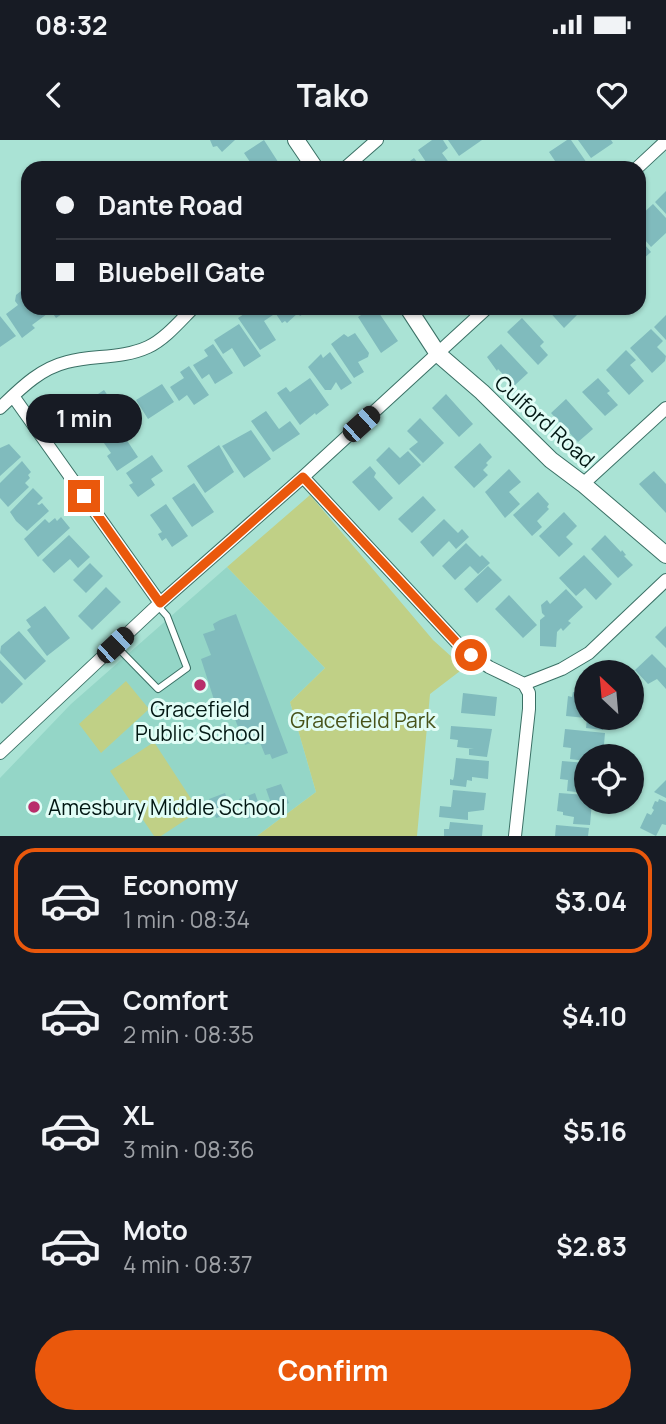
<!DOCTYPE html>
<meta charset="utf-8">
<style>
body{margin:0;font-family:Manrope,sans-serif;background:#20242c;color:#f1f3f6;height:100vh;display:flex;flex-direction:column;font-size:26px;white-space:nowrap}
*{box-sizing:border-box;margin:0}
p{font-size:23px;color:#9ea1a6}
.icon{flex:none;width:38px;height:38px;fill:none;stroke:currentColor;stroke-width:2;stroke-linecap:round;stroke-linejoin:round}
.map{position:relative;height:696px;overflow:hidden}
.drawer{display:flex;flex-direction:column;background:#171b24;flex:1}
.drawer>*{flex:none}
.hud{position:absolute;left:21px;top:21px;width:625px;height:154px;border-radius:21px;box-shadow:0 2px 5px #0004;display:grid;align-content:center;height:154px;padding:0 35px;background:#171b24}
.needle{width:46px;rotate:334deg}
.buttons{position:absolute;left:574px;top:520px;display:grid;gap:14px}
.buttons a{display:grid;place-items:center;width:70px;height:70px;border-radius:50%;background:#171b24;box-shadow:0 2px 5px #0004;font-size:35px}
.end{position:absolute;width:32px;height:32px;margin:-16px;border:9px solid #ea580c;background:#fff;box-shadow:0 0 0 4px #fff}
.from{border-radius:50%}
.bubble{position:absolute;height:49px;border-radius:24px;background:#171b24;box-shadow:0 2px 5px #0004;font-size:23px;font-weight:700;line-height:49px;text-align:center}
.car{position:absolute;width:21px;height:42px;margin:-21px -10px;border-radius:9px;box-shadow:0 0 5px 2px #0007;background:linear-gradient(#222 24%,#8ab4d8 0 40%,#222 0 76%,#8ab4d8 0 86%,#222 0)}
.hud b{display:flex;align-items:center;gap:24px;height:66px;font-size:26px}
.hud b+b{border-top:2px solid #363941}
.hud i{width:18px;height:18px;background:#f1f3f6}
ul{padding:12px 0 0;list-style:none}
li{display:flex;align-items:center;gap:21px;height:105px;margin:0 14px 10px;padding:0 21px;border:4px solid transparent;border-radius:21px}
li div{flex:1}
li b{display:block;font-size:26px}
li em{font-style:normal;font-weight:700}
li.on{border-color:#ea580c}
li>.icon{width:63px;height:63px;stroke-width:1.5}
.action{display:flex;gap:14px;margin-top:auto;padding:14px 35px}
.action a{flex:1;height:80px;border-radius:42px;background:#ea580c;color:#fff;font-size:28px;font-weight:700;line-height:80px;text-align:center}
.status{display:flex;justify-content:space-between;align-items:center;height:49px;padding:0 35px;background:#171b24;direction:ltr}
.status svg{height:19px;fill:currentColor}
header{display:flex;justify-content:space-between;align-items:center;height:91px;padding:0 35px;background:#171b24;font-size:32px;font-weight:700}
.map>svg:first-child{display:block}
</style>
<div class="status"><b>08:32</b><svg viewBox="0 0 49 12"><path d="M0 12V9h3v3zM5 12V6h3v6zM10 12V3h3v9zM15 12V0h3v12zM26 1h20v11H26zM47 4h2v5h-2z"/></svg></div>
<header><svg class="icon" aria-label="back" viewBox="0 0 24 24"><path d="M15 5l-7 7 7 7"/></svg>Tako<svg class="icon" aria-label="heart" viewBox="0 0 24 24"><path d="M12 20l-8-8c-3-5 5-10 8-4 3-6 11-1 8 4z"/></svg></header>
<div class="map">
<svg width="666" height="696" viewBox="0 0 666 696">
<rect width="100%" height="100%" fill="#aae3d5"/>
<!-- built -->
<path fill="#94d6c7" d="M227,427L325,528L290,562L316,652L257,696H0V638L71,564Z"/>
<!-- green -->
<path fill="#c0d086" d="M310,355L433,500L464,528L430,554L417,696H257L316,652L290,562L325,528L227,427Z
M126,541L149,569L101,613L79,584Z
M154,602L199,671L161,696H154L110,631Z"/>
<!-- building -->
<path fill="#80bbbd" d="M210,0H235L222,12L217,6L213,7Z
M264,0L282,28H254L244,13Z
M432,0H443L448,8L442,13L453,28H430L418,10Z
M448,0H482L459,16Z
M567,0H571L589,26L586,28H556L555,25L557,24L549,12Z
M578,0H611L613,3L591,18Z
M414,18L422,28H400Z
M666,51V74L655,62Z
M653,64L666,78V93L651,107L639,93V77Z
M639,98L651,112L642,120L639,116Z
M21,151L28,154V168H43L47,174L32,185L35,188L22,198L6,174L18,165L15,161L16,155Z
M49,168H67L68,170L56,178Z
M253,168H268L273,175L264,181L276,200L260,210L238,178Z
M272,168H306L308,171L300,176L298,173L287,183L285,181L282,183Z
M372,168L376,174L379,173L398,201L381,213L358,177Z
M546,168H571L577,175L564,188Z
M666,175V200L654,187Z
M0,176L16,196L0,207Z
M522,178L544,202L540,206L548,215L538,225L507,192Z
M239,184L261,216L244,227L232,208L223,214L214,200Z
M651,189L663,201L657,207L666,216L665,221L652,233L630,208Z
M355,193L369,213L368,217L358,222L364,232L354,238L331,204L344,194L348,197Z
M213,204L233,233L215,244L209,234L202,239L193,225L208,216L204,210Z
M501,204L528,233L514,246L498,229L497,231L487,217Z
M626,210L636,220L630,225L644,241L629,255L606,230Z
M330,212L352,243L341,250L336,242L331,250H325L308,227L321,214L323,218Z
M189,226L209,255L194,265L187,255L179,261L170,247L184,238L180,232Z
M310,238L329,265L316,275L315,273L300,285L277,253L286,247L290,252Z
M598,238L610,251L607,253L618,265L605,276L582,252Z
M162,244L174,262L148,279L136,260Z
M104,250L115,266L103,275L109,284L95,294L77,268Z
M446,254L473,284L459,297L432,268Z
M566,259L593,289L578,302L551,273Z
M266,271L279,289L290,281L300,294L273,312L251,281Z
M420,278L444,303L423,323L409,309L418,302L407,291Z
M116,284L138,317L117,331L107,316L111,313L99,296Z
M251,290L271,319L244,338L222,306Z
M480,303L492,317L486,323L488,325L483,330L488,335L474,348L454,327Z
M9,304L21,317L0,336V308Z
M219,305L234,332L205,353L187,326Z
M389,307L400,318L408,311L421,325L399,345L376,320Z
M152,315L163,331L151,339L155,345L138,357L129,345L133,343L126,333Z
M22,321L31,332L28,335L30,338L25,343L29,347L8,367L0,358V343Z
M370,326L376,333L374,337L393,358L379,371L352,342Z
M509,329L521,342L509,352L520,364L505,378L485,352Z
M654,331L666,344V373L639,344Z
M194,343L214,372L192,387L172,358Z
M33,348L43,358L37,364L39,365L42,363L49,371L27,391L16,381L10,372Z
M538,352L549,364L547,367L549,369L537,381L542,387L532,396L513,375Z
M423,356L436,370L412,393L398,379Z
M166,364L188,396L172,407L166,398L162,401L158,394L162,392L150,375Z
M564,372L577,386L566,397L573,404L559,417L539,396Z
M61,377L70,388L38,417L24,399L45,379L49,383L55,378L57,381Z
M444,379L458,393L462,389L469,397L456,409L449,401L433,417L420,402Z
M69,395L90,417L78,428L70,419L54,433L42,420Z
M605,395L621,412L622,410L626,415L624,416L633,425L618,438L591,409Z
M466,403L480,417L482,415L490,423L478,434L470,426L455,440L442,426Z
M584,415L612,444L596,460L585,448L576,456L559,438Z
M90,423L103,436L86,453L73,440Z
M488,426L502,440L477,463L464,449Z
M106,447L121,462L92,490L78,476Z
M566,449L583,467L568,481L571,483L563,491L561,488L557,492L556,507L540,506V480L545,476L542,473L541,465L547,460L550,464Z
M509,455L537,485L523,498L495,469Z
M45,466L70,498L47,516L27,490L31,487L26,480Z
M236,474L288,613L272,619L270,614L265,615L259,600L245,605L228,561L216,566L201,519L211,515L203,494L215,490L213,484L220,480Z
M666,486V508L655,497Z
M19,491L46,521L25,540L0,513L1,506Z
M652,514L666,528V549L657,539L648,544L635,530Z
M0,520L23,544L2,564L0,562Z
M632,540L642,551L632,561Z
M573,552L586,554V578L566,576L568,556L572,557Z
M463,553L497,557L495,576L461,573Z
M587,578H605L603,590L586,588Z
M451,586L492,589L487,617L469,615V609H474L457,607L458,600L450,599Z
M565,589L605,593L603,616H586V621L570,619L571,608L563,607Z
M456,618L489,621L488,639L472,637V641L467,640L466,647L450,645V639L453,640L454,636Z
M562,621L586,623V653L567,651L568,640L560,639Z
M666,640V658L654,652Z
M281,644L289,663L273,669L266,649Z
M453,650L486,653L484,670L468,672V680L439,677L440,666L451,667Z
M225,653L232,673L216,678L209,659Z
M255,653L262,673L247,679L239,659Z
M559,653L586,655V662H592L590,685L573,684L574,677L563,675V672L557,671Z
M659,659L666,662V685L662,684L656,696L640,688L647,673L651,675L654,670L652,668L655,661L658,662Z
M450,682L483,685L482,696H444V689H449Z
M556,685L589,688L588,696H555Z"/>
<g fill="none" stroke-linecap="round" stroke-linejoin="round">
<!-- service casing -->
<g stroke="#3a7065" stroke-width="8">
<path id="service" d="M115,505L158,549L187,528L167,476L158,466"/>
</g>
<!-- minor casing -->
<g stroke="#3a7065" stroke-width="14">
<path id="minor" d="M345,28L377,0
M637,28L666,1
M13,256L160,463
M0,268C20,249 39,229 67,222C93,215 122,219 148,207C165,199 180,181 193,168
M303,337L460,506L489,527L524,544
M583,344L666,268
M524,544L562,529L589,513L666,440
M0,613L160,463L303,337L487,168
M515,696L529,569V553L524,544"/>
</g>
<!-- tertiary casing -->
<g stroke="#3a7065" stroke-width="18">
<path id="tertiary" d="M296,0L315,28
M408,168L438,214L482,252L551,320L583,344L666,415"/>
</g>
<!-- service -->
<use href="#service" stroke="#fff" stroke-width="6"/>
<!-- minor -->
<use href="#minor" stroke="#fff" stroke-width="12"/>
<!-- tertiary -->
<use href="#tertiary" stroke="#fff" stroke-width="16"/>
</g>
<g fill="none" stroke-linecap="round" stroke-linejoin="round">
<!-- route -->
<path stroke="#ea580c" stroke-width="9" d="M84,356L160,463L303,337L460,506L471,515"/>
</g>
<!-- markers -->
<g fill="#b82e6b" stroke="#e1fdf6" stroke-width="2.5">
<circle cx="200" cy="545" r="7"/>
<circle cx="34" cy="667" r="7"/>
</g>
<g text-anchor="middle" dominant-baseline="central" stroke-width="6" stroke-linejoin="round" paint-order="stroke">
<!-- street labels -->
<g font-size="21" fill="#021713" stroke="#e1fdf6">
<text transform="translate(545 281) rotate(42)">Culford Road</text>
</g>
<!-- poi labels -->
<g font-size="21" fill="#021713" stroke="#e1fdf6">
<text x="200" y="569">Gracefield<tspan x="200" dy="24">Public School</tspan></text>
<text x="48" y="667" text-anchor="start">Amesbury Middle School</text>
</g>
<!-- park labels -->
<g font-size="21" fill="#48531a" stroke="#e1fdf6">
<text x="363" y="580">Gracefield Park</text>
</g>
</g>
</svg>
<div class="buttons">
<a><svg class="needle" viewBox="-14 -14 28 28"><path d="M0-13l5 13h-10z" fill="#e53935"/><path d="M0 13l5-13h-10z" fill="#9ea1a6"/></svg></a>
<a><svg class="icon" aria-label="locate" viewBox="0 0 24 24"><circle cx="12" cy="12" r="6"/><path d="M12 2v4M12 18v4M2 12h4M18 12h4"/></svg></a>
</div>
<i class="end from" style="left:471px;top:515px"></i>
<i class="end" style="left:84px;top:356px"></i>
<div class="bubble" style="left:26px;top:254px;width:116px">1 min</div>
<i class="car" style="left:361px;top:284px;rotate:48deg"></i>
<i class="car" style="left:115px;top:505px;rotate:47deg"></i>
<div class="hud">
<b><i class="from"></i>Dante Road</b>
<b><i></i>Bluebell Gate</b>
</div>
</div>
<section class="drawer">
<ul>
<li class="on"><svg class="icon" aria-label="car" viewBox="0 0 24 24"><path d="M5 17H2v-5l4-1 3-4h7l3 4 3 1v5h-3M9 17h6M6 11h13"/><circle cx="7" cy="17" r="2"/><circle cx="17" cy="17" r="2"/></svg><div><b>Economy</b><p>1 min · 08:34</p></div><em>$3.04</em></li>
<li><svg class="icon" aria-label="car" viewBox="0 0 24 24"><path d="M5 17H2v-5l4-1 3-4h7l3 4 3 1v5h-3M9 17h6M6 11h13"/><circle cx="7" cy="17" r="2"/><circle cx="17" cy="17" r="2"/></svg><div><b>Comfort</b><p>2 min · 08:35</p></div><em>$4.10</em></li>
<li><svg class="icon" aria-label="car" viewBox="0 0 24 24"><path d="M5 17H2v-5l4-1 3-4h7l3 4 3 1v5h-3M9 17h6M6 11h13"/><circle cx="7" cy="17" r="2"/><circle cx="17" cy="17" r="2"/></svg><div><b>XL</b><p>3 min · 08:36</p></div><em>$5.16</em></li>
<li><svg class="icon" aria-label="car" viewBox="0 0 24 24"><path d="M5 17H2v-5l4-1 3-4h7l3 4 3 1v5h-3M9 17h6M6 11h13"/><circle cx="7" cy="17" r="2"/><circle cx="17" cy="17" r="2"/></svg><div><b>Moto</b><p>4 min · 08:37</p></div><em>$2.83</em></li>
</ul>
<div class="action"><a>Confirm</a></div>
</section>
